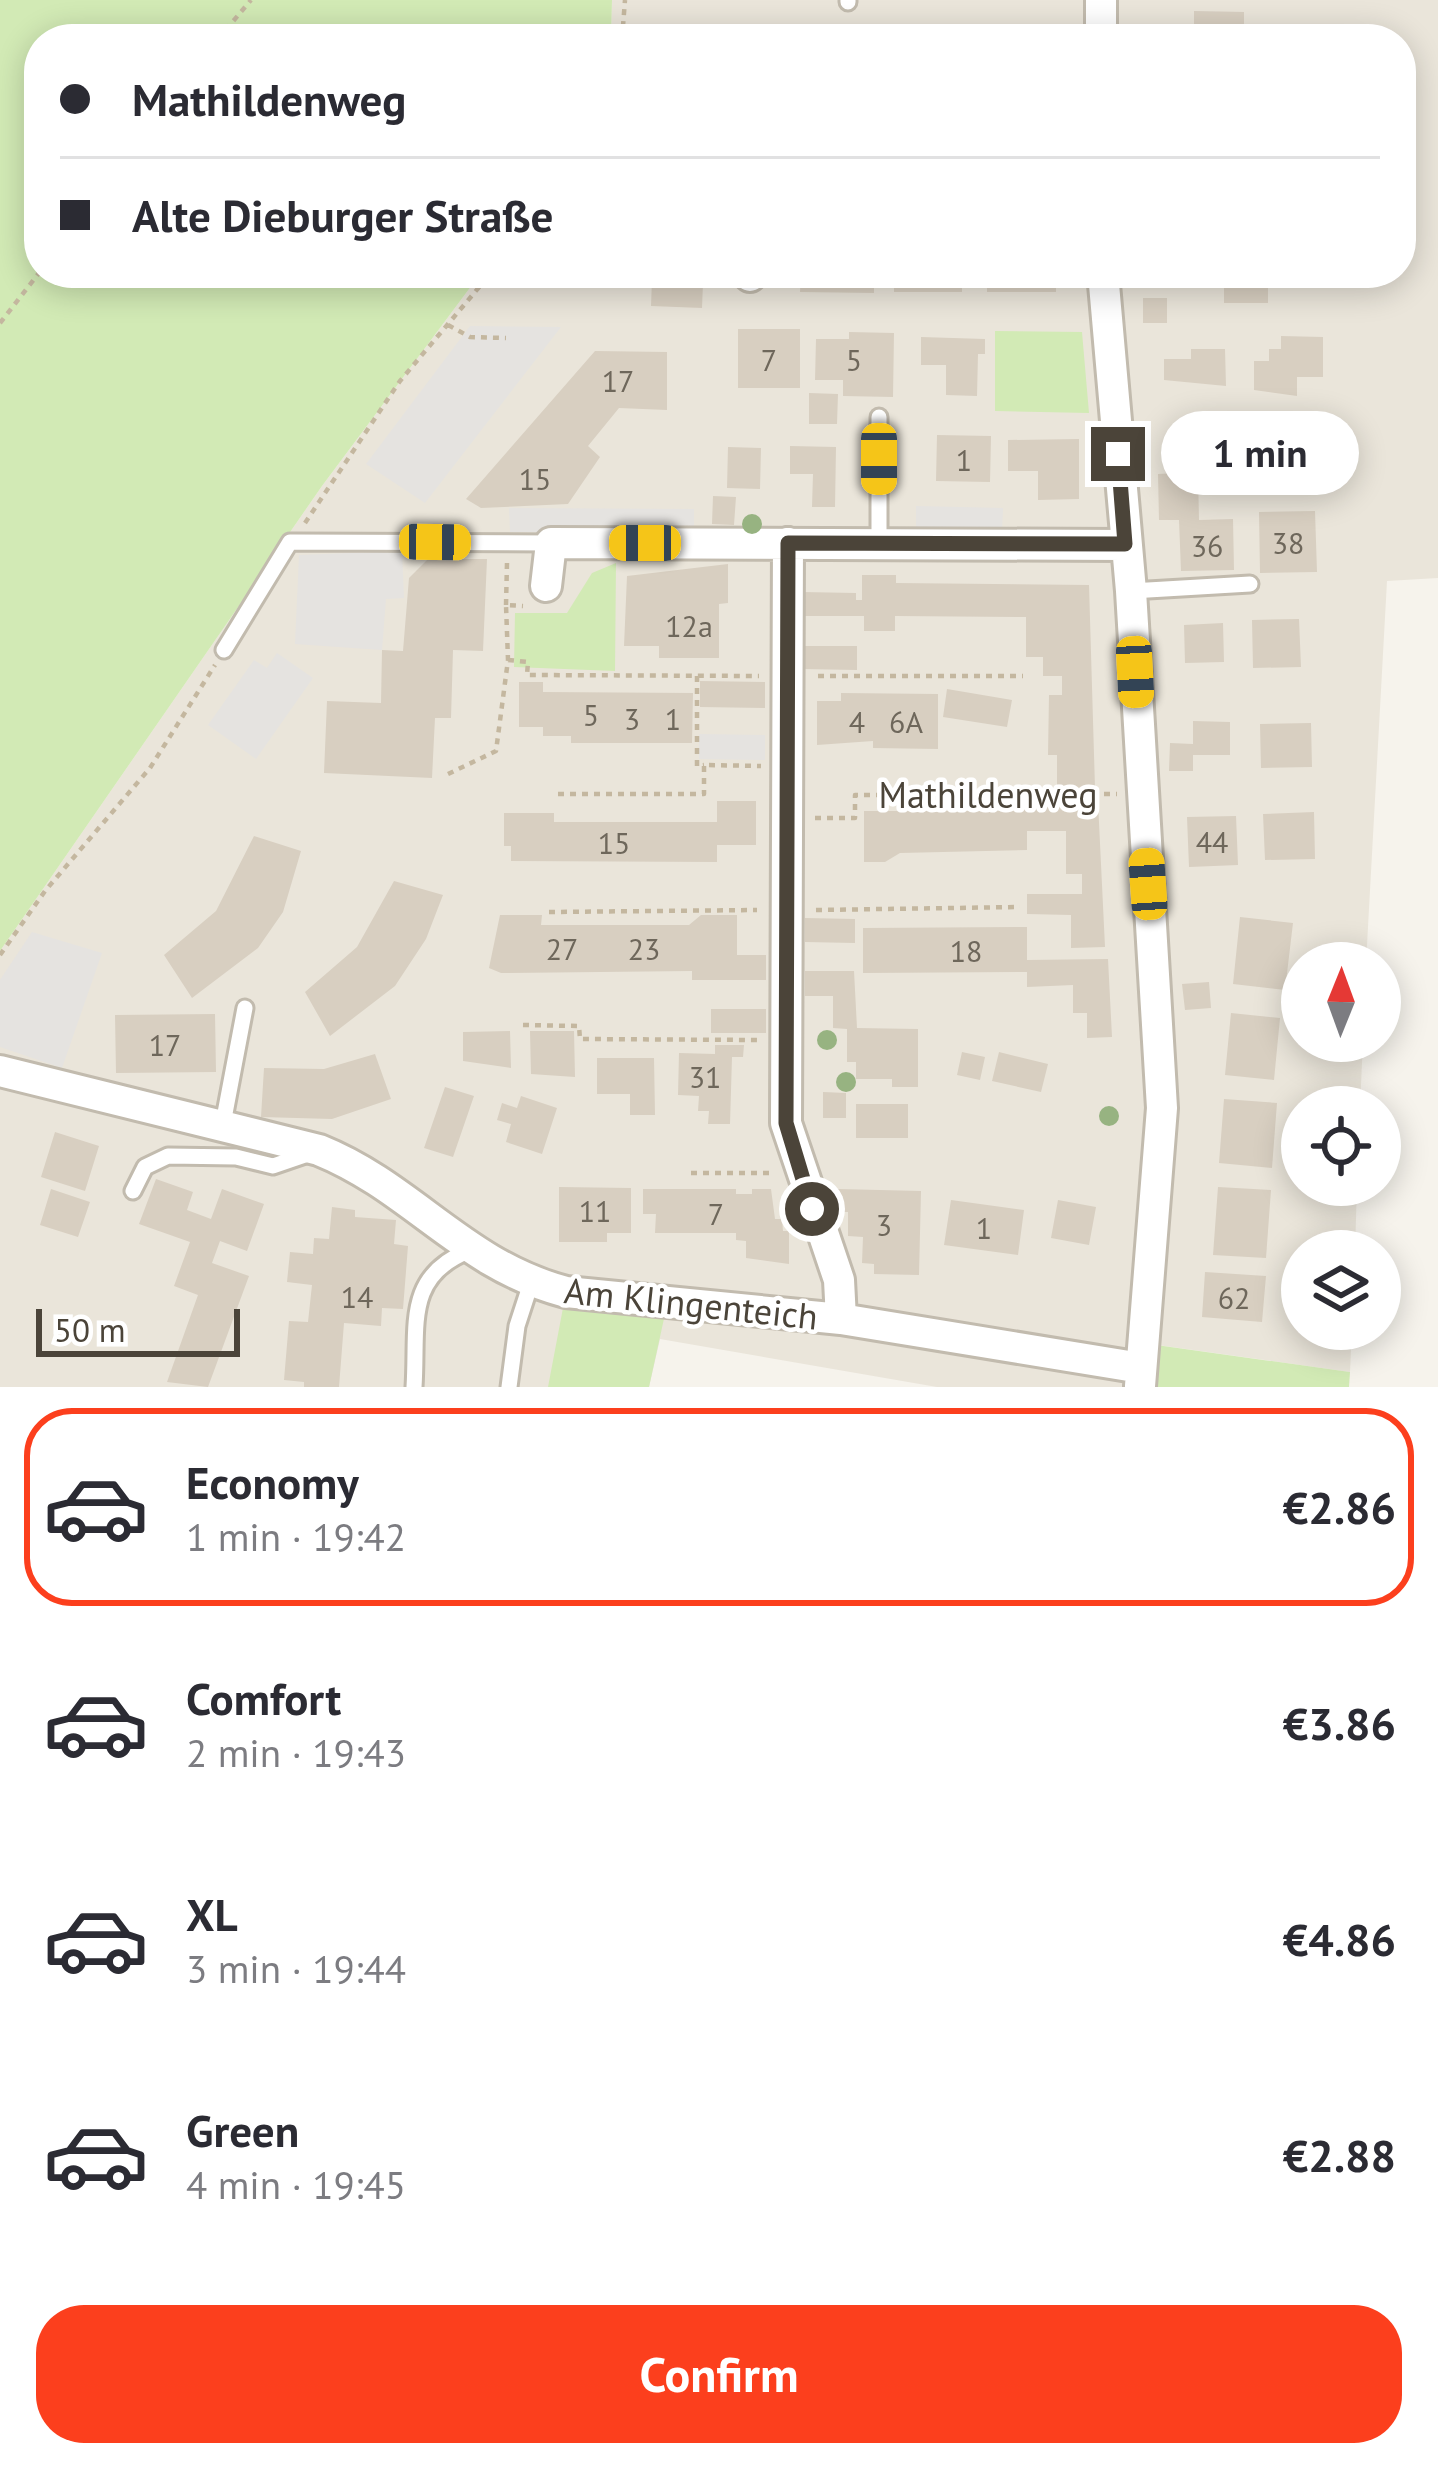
<!DOCTYPE html>
<meta charset="utf-8">
<style>
body{margin:0;font-family:"PT Sans",sans-serif;background:#f7f7f7;color:#2b2b33;height:100vh;display:flex;flex-direction:column;font-size:45px;white-space:nowrap}
*{box-sizing:border-box;margin:0}
p{font-size:39px;color:#7c7c81}
.icon{flex:none;width:66px;height:66px;fill:none;stroke:currentColor;stroke-width:2;stroke-linecap:round;stroke-linejoin:round}
.map{position:relative;height:1387px;overflow:hidden}
.sheet{display:flex;flex-direction:column;background:#fff;flex:1}
.sheet>*{flex:none}
.hud{position:absolute;left:24px;top:24px;width:1392px;height:264px;border-radius:48px;box-shadow:0 6px 30px #0003;display:grid;align-content:center;height:264px;padding:0 36px;background:#fff}
.needle{width:78px;rotate:1deg}
.controls{position:absolute;left:1281px;top:942px;display:grid;gap:24px}
.controls a{display:grid;place-items:center;width:120px;height:120px;border-radius:50%;background:#fff;box-shadow:0 6px 30px #0003;font-size:60px}
.scale{position:absolute;left:36px;bottom:30px;width:204px;box-sizing:border-box;padding-left:12px;border:6px solid #4b4439;border-top:0;font-size:33px;line-height:42px;white-space:nowrap;color:#4b4439;-webkit-text-stroke:9px #fff;paint-order:stroke}
.end{position:absolute;width:54px;height:54px;margin:-27px;border:15px solid #4b4439;background:#fff;box-shadow:0 0 0 6px #fff}
.from{border-radius:50%}
.bubble{position:absolute;height:84px;border-radius:42px;background:#fff;box-shadow:0 6px 30px #0003;font-size:39px;font-weight:600;line-height:84px;text-align:center}
.car{position:absolute;width:36px;height:72px;margin:-36px -18px;border-radius:15px;box-shadow:0 0 9px 3px #0007;background:linear-gradient(#f5c518 24%,#345 0 40%,#f5c518 0 76%,#345 0 86%,#f5c518 0)}
.hud b{display:flex;align-items:center;gap:42px;height:114px;font-size:45px}
.hud b+b{border-top:3px solid #e1e1e2}
.hud i{width:30px;height:30px;background:#2b2b33}
ul{padding:21px 0 0;list-style:none}
li{display:flex;align-items:center;gap:36px;height:198px;margin:0 24px 18px;padding:0 12px;border:6px solid transparent;border-radius:48px}
li div{flex:1}
li b{display:block;font-size:45px}
li em{font-style:normal;font-weight:600}
li.active{border-color:#fc3f1d}
li>.icon{width:108px;height:108px;stroke-width:1.5}
.primary-button{display:flex;gap:24px;margin-top:auto;padding:24px 36px}
.primary-button a{flex:1;height:138px;border-radius:48px;background:#fc3f1d;color:#fff;font-size:48px;font-weight:600;line-height:138px;text-align:center}
.map>svg:first-child{display:block}
</style>
<div class="map">
<svg width="1438" height="1387" viewBox="0 0 1438 1387">
<rect width="100%" height="100%" fill="#f6f3ec"/>
<!-- residential -->
<path fill="#eae5da" d="M612,0H1438V578L1387,581L1366,963H1302V1041H1363L1360,1107H1302V1185H1357L1355,1251H1302V1329H1352L1350,1372L1143,1343L1139,1387H937L660,1339L649,1387H0V951L322,486L481,273H1401V39H611Z"/>
<!-- green -->
<path fill="#d2eab5" d="M0,0H612L611,39H39V273H481L322,486L0,951Z
M995,331L1082,332L1089,413L995,411Z
M616,563L615,671L514,667L515,613H567L592,573Z
M566,1292L667,1305L649,1387H548Z
M1142,1343L1350,1372L1349,1387H1139Z"/>
<!-- parking -->
<path fill="#e5e3e0" d="M470,326L561,327L425,503L366,464Z
M916,506L1003,508L1002,533L916,532Z
M509,508L694,509V533L510,532Z
M402,551L404,598L386,599L382,650L295,644L299,555Z
M277,653L313,678L256,759L208,725L254,660L267,668Z
M699,734L765,735V760L699,759Z
M32,932L102,953L62,1068L0,1047V980Z"/>
<!-- building -->
<path fill="#d8cfc1" d="M1194,11L1244,12V39H1194Z
M778,24H822L821,39H778Z
M895,25L927,26V39H894Z
M988,29H1050V39H988Z
M669,273H719L718,283H703L702,308L651,306L652,279L669,280Z
M801,273H874V293L800,292Z
M894,273H962V292H894Z
M987,273H1056V292H987Z
M1224,273H1268V303H1224Z
M1143,298H1167V323H1143Z
M738,329H800V388H738Z
M849,332L894,333L893,397L843,396V380H815L816,339H849Z
M1281,336L1323,337V377H1297V396L1254,390V361H1269V349H1281Z
M921,337L985,339V354H978L977,396L946,395V365H921Z
M1191,349H1225L1226,386L1164,380V359H1191Z
M595,351L667,352V410L619,408L588,446L600,457L568,504L481,508L466,499Z
M809,393L838,394L837,424H809Z
M1229,430H1279V479H1259V470H1229Z
M937,435L991,436L990,482L936,481Z
M1079,439V499L1038,500V471H1008V440Z
M790,446L836,447L835,507H812L813,474H790Z
M728,447L761,448L760,489L727,488Z
M1198,472L1199,520L1233,519L1234,570L1181,571L1179,520H1159L1158,474Z
M713,496L736,497L734,525L712,524Z
M1315,511L1317,572L1260,573L1259,512Z
M428,559H487L483,651L453,650L451,718H435L432,778L324,773L327,701L381,703L382,650L403,651L409,578Z
M728,564V603L719,604V658H659V646H624L627,576Z
M862,575H896V583L1089,585L1095,788L1057,787V755H1048L1049,695H1062V676H1043V657H1026V617L895,616V631H864V616H801L802,592L856,593V600H862Z
M1299,619L1301,667L1253,668L1252,620Z
M1223,623L1224,662L1185,663L1184,625Z
M802,646H857V670L802,669Z
M700,681L765,682V708L700,707Z
M519,682H543V692L693,693L692,743H571V736H543V727H519Z
M947,689L1012,700L1007,727L943,717Z
M841,693L938,694V749L873,748V741L817,745V701H841Z
M1193,721L1230,722V755H1193V771H1169L1170,743L1193,744Z
M1311,723L1312,767L1261,768L1260,724Z
M717,801H756V845H717V862L511,861V846H504V813H554V822H717Z
M1080,802H1098L1105,947L1071,948V915L1027,914V894H1082V874H1066V831H1027V850L900,853L885,862H864V811H1002V806Z
M1314,812L1315,859L1265,860L1263,814Z
M1236,816L1238,865L1189,867L1187,817Z
M254,836L301,851L283,912L258,948L192,998L164,955L216,911Z
M394,881L443,895L426,939L395,986L330,1036L305,992L357,947Z
M500,915H542L541,925H689L701,915H737V955H766V980H692V971L501,973L489,968Z
M1240,917L1293,923L1285,990L1233,984Z
M805,918L855,919V943L805,942Z
M1027,927V960L1108,959L1112,1037L1087,1038V1013H1073V985L1027,987V972L863,973V928Z
M805,971H854L857,1028L918,1029V1087H892V1079H856V1062H847V1029L833,1028V996H805Z
M1209,982L1211,1008L1185,1010L1182,984Z
M711,1009H766V1033H711Z
M1231,1013L1280,1018L1274,1080L1225,1075Z
M215,1014L216,1072L116,1073L115,1015Z
M510,1031L511,1068L463,1061V1032Z
M530,1031H574L575,1077L531,1074Z
M715,1045H744L743,1057H732L730,1124H708L709,1111H698L699,1096L678,1095L679,1053L715,1054Z
M962,1052L985,1057L980,1080L957,1075Z
M999,1052L1048,1064L1041,1092L992,1081Z
M375,1054L391,1099L332,1119L261,1117L264,1068L324,1069Z
M597,1058H654L655,1115H630V1094H597Z
M445,1087L474,1096L453,1157L424,1148Z
M823,1092L846,1093V1118H823Z
M521,1096L557,1108L542,1154L506,1142L511,1124L497,1120L502,1103L517,1108Z
M1224,1099L1277,1103L1272,1168L1219,1163Z
M856,1104H908V1138H856Z
M55,1132L99,1146L85,1191L41,1177Z
M156,1179L193,1192L187,1210L211,1219L222,1189L264,1204L247,1251L220,1241L212,1263L249,1276L208,1387L167,1382L198,1295L174,1286L190,1242L139,1224Z
M559,1187L631,1188V1233H607V1242H559Z
M1218,1187L1271,1190L1266,1258L1213,1255Z
M51,1189L90,1202L78,1237L40,1225Z
M643,1189H736V1194H752V1189H771L775,1219H782L783,1231H789V1264L746,1258V1241L736,1240V1233H655L656,1214H643Z
M838,1189L921,1191L919,1275L874,1274V1264L862,1263L863,1237L848,1236V1212H837Z
M951,1200L1024,1210L1018,1255L944,1245Z
M1058,1200L1096,1207L1089,1245L1051,1238Z
M332,1207L355,1210V1217L396,1220L394,1244L408,1246L403,1309L382,1308L381,1326L344,1323L339,1387H304V1382L284,1380L289,1321L308,1322L312,1285L287,1282L290,1252L313,1254L314,1238L329,1239Z
M1205,1272L1266,1276L1262,1322L1202,1317Z"/>
<g fill="none" stroke-linecap="round" stroke-linejoin="round">
<!-- service casing -->
<g stroke="#c2bbae" stroke-width="21">
<path id="service" d="M848,2V0
M879,417V543
M1131,591L1250,584
M224,650L290,542L551,543
M222,1129L245,1008
M133,1191L145,1167L168,1156L236,1157L273,1166L311,1153
M414,1387C418,1326 404,1277 468,1251
M509,1387L517,1326L531,1283"/>
</g>
<!-- minor casing -->
<g stroke="#c2bbae" stroke-width="36">
<path id="minor" d="M1101,39V0
M1103,273L1131,591L1162,1108L1140,1386
M750,276L753,273
M788,543L786,1123L839,1280L841,1319
M546,586L551,543L1125,545
M0,1071L319,1150C413,1188 463,1265 566,1292L841,1319L1141,1368"/>
</g>
<!-- path -->
<path stroke="#c4b79f" stroke-width="4.5" stroke-dasharray="6 6" stroke-linecap="butt" d="M218,39L251,0
M622,39L625,0
M0,323L39,273
M448,325L470,337L506,338
M305,523L400,381L491,273
M506,605L507,563
M508,660L528,662L527,675L759,676
M697,676V766L704,765
M818,676H1023
M448,774L496,751L508,660L506,605L523,606
M558,794H704V765L761,766
M815,818H855V795L1117,794
M816,910L1020,907
M549,912L757,910
M0,955L45,891L150,768L215,665
M523,1025L579,1026L580,1039L757,1040
M691,1173H775"/>
<!-- service -->
<use href="#service" stroke="#fff" stroke-width="15"/>
<!-- minor -->
<use href="#minor" stroke="#fff" stroke-width="30"/>
</g>
<!-- trees -->
<g fill="#97b381">
<circle cx="752" cy="524" r="10"/>
<circle cx="827" cy="1040" r="10"/>
<circle cx="846" cy="1082" r="10"/>
<circle cx="1109" cy="1116" r="10"/>
</g>
<g fill="none" stroke-linecap="round" stroke-linejoin="round">
<!-- route -->
<path stroke="#4b4439" stroke-width="15" d="M812,1209L786,1123L788,543L1125,544L1118,454"/>
</g>
<g text-anchor="middle" dominant-baseline="central" stroke-width="9" stroke-linejoin="round" paint-order="stroke">
<!-- number labels -->
<g font-size="30" fill="#6e675b">
<text x="769" y="359">7</text>
<text x="854" y="359">5</text>
<text x="618" y="380">17</text>
<text x="964" y="459">1</text>
<text x="535" y="478">15</text>
<text x="1288" y="542">38</text>
<text x="1207" y="545">36</text>
<text x="689" y="625">12a</text>
<text x="591" y="714">5</text>
<text x="632" y="718">3</text>
<text x="673" y="718">1</text>
<text x="857" y="721">4</text>
<text x="906" y="721">6A</text>
<text x="1212" y="841">44</text>
<text x="614" y="842">15</text>
<text x="562" y="948">27</text>
<text x="644" y="948">23</text>
<text x="966" y="950">18</text>
<text x="165" y="1044">17</text>
<text x="705" y="1076">31</text>
<text x="595" y="1210">11</text>
<text x="716" y="1213">7</text>
<text x="884" y="1224">3</text>
<text x="984" y="1227">1</text>
<text x="357" y="1296">14</text>
<text x="1234" y="1297">62</text>
</g>
<!-- street labels -->
<g font-size="36" fill="#4b4439" stroke="#fff">
<text x="988" y="794">Mathildenweg</text>
<text transform="translate(691 1303) rotate(6)">Am Klingenteich</text>
</g>
</g>
</svg>
<div class="controls">
<a><svg class="needle" viewBox="-14 -14 28 28"><path d="M0-13l5 13h-10z" fill="#e53935"/><path d="M0 13l5-13h-10z" fill="#7c7c81"/></svg></a>
<a><svg class="icon" aria-label="locate" viewBox="0 0 24 24"><circle cx="12" cy="12" r="6"/><path d="M12 2v4M12 18v4M2 12h4M18 12h4"/></svg></a>
<a><svg class="icon" aria-label="layers" viewBox="0 0 24 24"><path d="M12 4l9 5-9 5-9-5zM3 14l9 5 9-5"/></svg></a>
</div>
<div class="scale">50 m</div>
<i class="end from" style="left:812px;top:1209px"></i>
<i class="end" style="left:1118px;top:454px"></i>
<div class="bubble" style="left:1161px;top:411px;width:198px">1 min</div>
<i class="car" style="left:879px;top:459px;rotate:180deg"></i>
<i class="car" style="left:435px;top:542px;rotate:91deg"></i>
<i class="car" style="left:645px;top:543px;rotate:270deg"></i>
<i class="car" style="left:1135px;top:672px;rotate:177deg"></i>
<i class="car" style="left:1148px;top:884px;rotate:356deg"></i>
<div class="hud">
<b><i class="from"></i>Mathildenweg</b>
<b><i></i>Alte Dieburger Straße</b>
</div>
</div>
<section class="sheet">
<ul>
<li class="active"><svg class="icon" aria-label="car" viewBox="0 0 24 24"><path d="M5 17H2v-5l4-1 3-4h7l3 4 3 1v5h-3M9 17h6M6 11h13"/><circle cx="7" cy="17" r="2"/><circle cx="17" cy="17" r="2"/></svg><div><b>Economy</b><p>1 min · 19:42</p></div><em>€2.86</em></li>
<li><svg class="icon" aria-label="car" viewBox="0 0 24 24"><path d="M5 17H2v-5l4-1 3-4h7l3 4 3 1v5h-3M9 17h6M6 11h13"/><circle cx="7" cy="17" r="2"/><circle cx="17" cy="17" r="2"/></svg><div><b>Comfort</b><p>2 min · 19:43</p></div><em>€3.86</em></li>
<li><svg class="icon" aria-label="car" viewBox="0 0 24 24"><path d="M5 17H2v-5l4-1 3-4h7l3 4 3 1v5h-3M9 17h6M6 11h13"/><circle cx="7" cy="17" r="2"/><circle cx="17" cy="17" r="2"/></svg><div><b>XL</b><p>3 min · 19:44</p></div><em>€4.86</em></li>
<li><svg class="icon" aria-label="car" viewBox="0 0 24 24"><path d="M5 17H2v-5l4-1 3-4h7l3 4 3 1v5h-3M9 17h6M6 11h13"/><circle cx="7" cy="17" r="2"/><circle cx="17" cy="17" r="2"/></svg><div><b>Green</b><p>4 min · 19:45</p></div><em>€2.88</em></li>
</ul>
<div class="primary-button"><a>Confirm</a></div>
</section>
